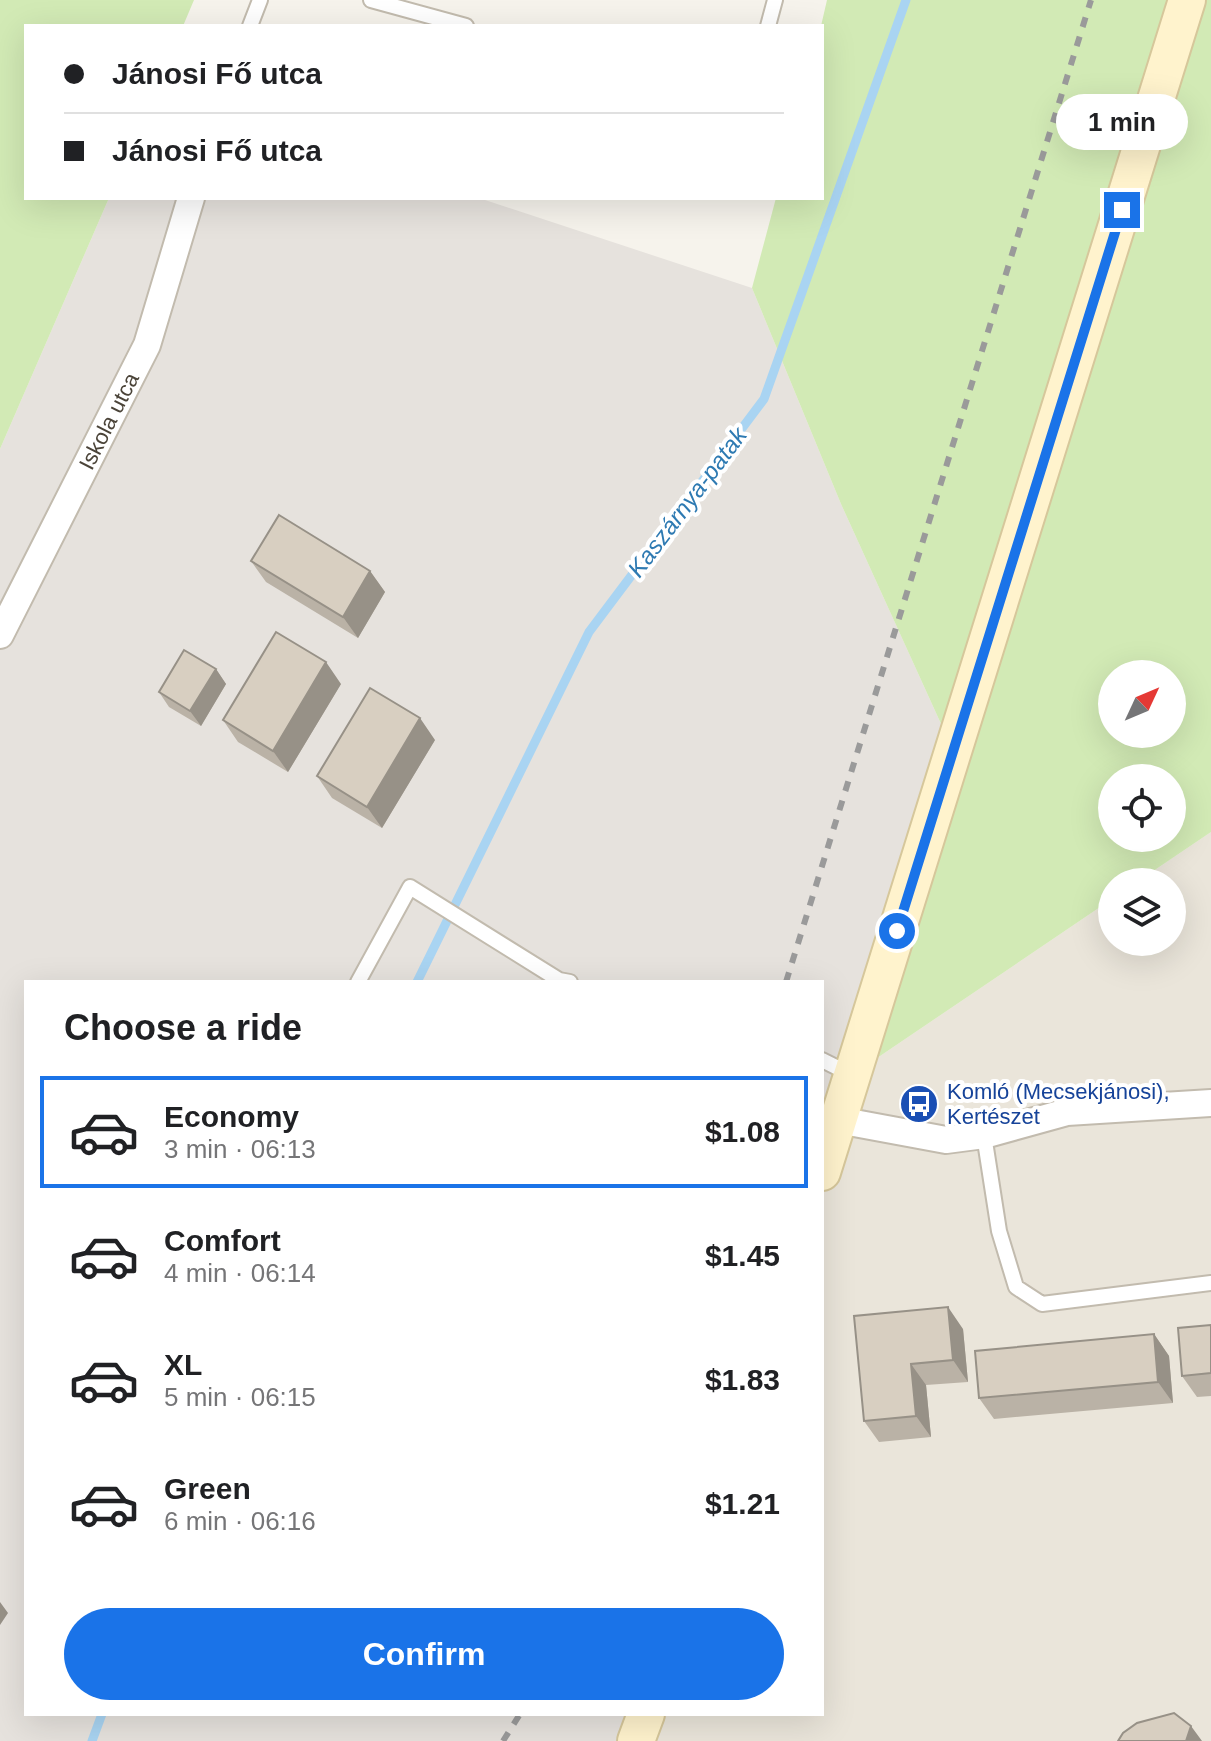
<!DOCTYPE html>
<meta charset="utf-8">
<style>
body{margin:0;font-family:Arial,sans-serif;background:#f2f2f2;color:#202124;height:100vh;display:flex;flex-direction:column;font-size:30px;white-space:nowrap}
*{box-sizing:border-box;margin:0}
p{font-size:26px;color:#757577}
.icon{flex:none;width:44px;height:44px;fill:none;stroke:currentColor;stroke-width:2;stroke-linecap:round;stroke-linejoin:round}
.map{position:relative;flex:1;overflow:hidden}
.details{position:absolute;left:24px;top:980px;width:800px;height:736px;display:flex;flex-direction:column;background:#fff;border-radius:0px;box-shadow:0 8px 32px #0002}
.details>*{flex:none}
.hud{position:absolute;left:24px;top:24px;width:800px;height:176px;border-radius:0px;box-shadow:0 8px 32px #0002;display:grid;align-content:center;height:176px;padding:0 40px;background:#fff}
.needle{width:52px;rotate:46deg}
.controls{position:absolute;left:1098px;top:660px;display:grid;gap:16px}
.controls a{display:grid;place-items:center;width:88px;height:88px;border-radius:50%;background:#fff;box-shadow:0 8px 32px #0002;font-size:40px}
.end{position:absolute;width:36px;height:36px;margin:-18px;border:10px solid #1a73e8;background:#fff;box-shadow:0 0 0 4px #fff}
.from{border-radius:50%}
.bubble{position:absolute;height:56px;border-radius:28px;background:#fff;box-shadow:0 8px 32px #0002;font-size:26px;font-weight:700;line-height:56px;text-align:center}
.hud b{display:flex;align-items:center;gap:28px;height:76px;font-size:30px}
.hud b+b{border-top:2px solid #e0e0e0}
.hud i{width:20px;height:20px;background:#202124}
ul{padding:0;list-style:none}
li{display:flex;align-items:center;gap:24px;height:112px;margin:0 16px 12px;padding:0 24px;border:4px solid transparent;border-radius:0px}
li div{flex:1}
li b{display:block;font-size:30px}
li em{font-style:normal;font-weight:700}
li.active{border-color:#1a73e8}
li>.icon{width:72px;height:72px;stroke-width:1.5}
h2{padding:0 40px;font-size:36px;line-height:96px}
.button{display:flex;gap:16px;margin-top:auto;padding:16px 40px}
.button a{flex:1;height:92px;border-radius:48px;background:#1a73e8;color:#fff;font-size:32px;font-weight:700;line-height:92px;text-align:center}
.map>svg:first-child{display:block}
</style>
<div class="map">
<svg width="1211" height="1741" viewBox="0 0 1211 1741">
<rect width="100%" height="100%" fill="#f6f3ec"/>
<!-- residential -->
<path fill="#eae5da" d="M1211,832V1741H629L640,1714H822V1172L852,1075L1112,899V942H1172V882H1137Z"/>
<!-- industrial -->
<path fill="#e6e2dd" d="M109,198H479L752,288L841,504L952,748L822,1172V982H26V1714H646L636,1741H0V449Z"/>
<!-- green -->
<path fill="#d2eab5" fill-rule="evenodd" d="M0,0H194L183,26H26V198H109L0,449Z
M827,0H1211V832L1137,882H1112V899L852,1075L952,748L841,504L752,288L776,198H822L821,26ZM1112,674H1172V734H1112ZM1112,778H1172V838H1112Z"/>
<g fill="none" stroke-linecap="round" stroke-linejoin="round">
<!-- stream -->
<path stroke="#a9d4f2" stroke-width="9" d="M417,982L589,632L764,399L906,0
M92,1741L102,1714"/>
<!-- service casing -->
<g stroke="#c2bbae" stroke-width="18">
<path id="service" d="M371,0L466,26
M250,26L260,0
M768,26L775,0
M358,982L410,887L559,980L570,982
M822,1060L852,1075
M984,1135L999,1231L1016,1287L1042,1304L1211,1283"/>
</g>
<!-- minor casing -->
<g stroke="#c2bbae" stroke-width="30">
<g id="minor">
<path id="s1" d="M0,635L147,345L191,198"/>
<path d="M838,1120L946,1140L984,1135L1067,1112L1211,1103"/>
</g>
</g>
<!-- secondary casing -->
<g stroke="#d6c79b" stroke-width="40">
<path id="secondary" d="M822,1172L1187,0
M636,1741L646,1714"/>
</g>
<!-- service -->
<use href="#service" stroke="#fff" stroke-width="14"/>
<!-- minor -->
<use href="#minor" stroke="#fff" stroke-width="26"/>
<!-- secondary -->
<use href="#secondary" stroke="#fff3cd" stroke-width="36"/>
<!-- rail -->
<path stroke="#9a9a9a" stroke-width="6" stroke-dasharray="10 10" stroke-linecap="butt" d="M786,982L1091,0
M503,1741L520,1714"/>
</g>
<!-- wall -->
<path fill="#bab2a6" d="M251,561L370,571L385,592L358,638L266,582Z
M216,669L226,684L201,726L169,707L159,692Z
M341,684L288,772L238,742L223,720Z
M435,740L382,828L332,798L317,776Z
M854,1316L963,1329L968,1382L926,1385L931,1437L879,1442L864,1421Z
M1211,1325V1396L1197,1397L1182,1376Z
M1154,1334L1169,1356L1173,1403L994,1419L979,1398Z"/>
<!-- shaded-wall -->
<path fill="#979187" d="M370,571L385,592L358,638L343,617Z
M326,662L341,684L288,772L273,751Z
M216,669L226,684L201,726L190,711Z
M420,718L435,740L382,828L367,807Z
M948,1307L963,1329L968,1382L953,1360Z
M1154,1334L1169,1356L1173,1403L1158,1382Z
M911,1364L926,1385L931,1437L916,1416Z
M0,1602L8,1613L0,1625Z
M1191,1726L1202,1741H1186Z"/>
<!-- building -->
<path fill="#d8cfc1" stroke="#979187" stroke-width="2" d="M279,515L370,571L343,617L251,561Z
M276,632L326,662L273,751L223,720Z
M184,650L216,669L190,711L159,692Z
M370,688L420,718L367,807L317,776Z
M948,1307L953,1360L911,1364L916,1416L864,1421L854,1316Z
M1211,1325V1373L1182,1376L1178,1328Z
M1154,1334L1158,1382L979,1398L975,1351Z
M1174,1713L1191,1726L1186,1741H1118L1123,1733L1137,1723Z"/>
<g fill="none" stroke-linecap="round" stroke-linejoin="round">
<!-- route -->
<path stroke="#1a73e8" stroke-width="10" d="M897,931L1122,210"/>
</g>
<!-- icons -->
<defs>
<g id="bus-disc" transform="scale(2)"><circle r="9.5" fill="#1a4fb4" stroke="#fff"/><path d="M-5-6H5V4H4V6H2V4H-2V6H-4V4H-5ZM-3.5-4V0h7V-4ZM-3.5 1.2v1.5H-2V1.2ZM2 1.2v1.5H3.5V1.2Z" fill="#fff"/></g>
</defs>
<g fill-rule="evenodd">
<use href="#bus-disc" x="919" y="1104"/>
</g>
<g text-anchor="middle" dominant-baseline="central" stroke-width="8" stroke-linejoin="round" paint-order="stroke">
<!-- street labels -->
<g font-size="22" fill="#4b4439" stroke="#fff">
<text stroke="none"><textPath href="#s1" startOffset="240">Iskola utca</textPath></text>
</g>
<!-- transit labels -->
<g font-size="22" fill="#164399" stroke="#fff" text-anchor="start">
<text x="947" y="1091">Komló (Mecsekjánosi),<tspan x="947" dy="25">Kertészet</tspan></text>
</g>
<!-- water labels -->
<g font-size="24" font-style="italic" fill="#2e7ab2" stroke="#fff">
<text transform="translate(687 502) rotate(-53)">Kaszárnya-patak</text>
</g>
</g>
</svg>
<div class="controls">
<a><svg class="needle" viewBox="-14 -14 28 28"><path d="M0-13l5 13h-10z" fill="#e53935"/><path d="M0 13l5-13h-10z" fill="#757577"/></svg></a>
<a><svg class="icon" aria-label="locate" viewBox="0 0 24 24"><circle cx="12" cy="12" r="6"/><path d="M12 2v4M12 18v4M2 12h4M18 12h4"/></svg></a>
<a><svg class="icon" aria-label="layers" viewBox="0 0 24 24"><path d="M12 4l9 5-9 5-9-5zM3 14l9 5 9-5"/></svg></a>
</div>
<i class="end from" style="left:897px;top:931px"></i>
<i class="end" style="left:1122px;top:210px"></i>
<div class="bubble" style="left:1056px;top:94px;width:132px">1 min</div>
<div class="hud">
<b><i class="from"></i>Jánosi Fő utca</b>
<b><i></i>Jánosi Fő utca</b>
</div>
<section class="details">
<h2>Choose a ride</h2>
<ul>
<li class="active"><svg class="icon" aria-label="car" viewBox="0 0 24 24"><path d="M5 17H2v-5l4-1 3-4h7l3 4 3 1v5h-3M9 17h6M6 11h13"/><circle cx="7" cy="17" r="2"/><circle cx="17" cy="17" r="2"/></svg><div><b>Economy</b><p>3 min · 06:13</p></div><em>$1.08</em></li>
<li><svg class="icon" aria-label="car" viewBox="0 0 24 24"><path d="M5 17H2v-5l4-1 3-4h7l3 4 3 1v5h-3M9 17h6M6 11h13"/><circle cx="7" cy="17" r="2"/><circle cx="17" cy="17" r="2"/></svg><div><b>Comfort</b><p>4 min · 06:14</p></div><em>$1.45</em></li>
<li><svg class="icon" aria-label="car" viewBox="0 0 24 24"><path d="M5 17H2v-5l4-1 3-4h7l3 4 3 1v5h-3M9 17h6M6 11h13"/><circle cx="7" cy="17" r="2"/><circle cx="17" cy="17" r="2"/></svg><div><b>XL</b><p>5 min · 06:15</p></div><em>$1.83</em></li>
<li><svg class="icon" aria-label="car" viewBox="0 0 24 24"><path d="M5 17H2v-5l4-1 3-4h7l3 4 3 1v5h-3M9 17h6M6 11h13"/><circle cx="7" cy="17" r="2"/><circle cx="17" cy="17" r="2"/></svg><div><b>Green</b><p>6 min · 06:16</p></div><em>$1.21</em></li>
</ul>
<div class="button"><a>Confirm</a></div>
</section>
</div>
